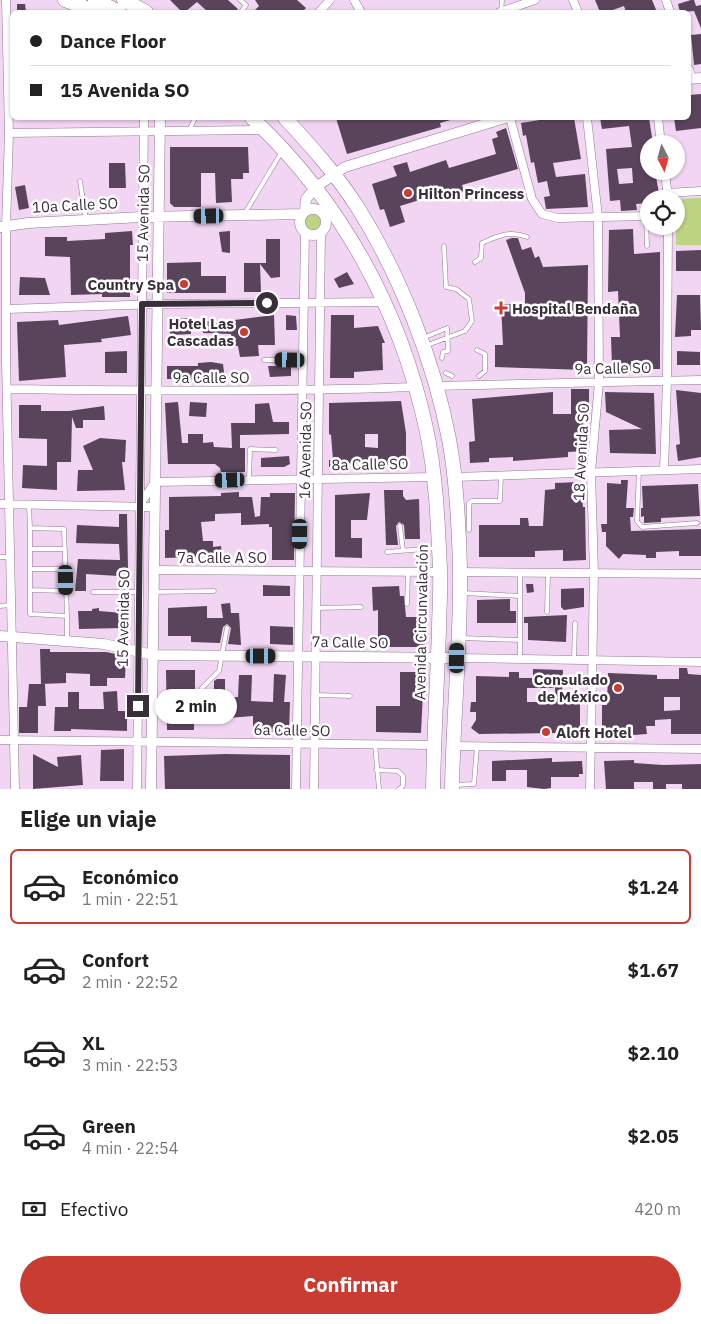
<!DOCTYPE html>
<html lang="es">
<meta charset="utf-8">
<style>
body{margin:0;font-family:"IBM Plex Sans",sans-serif;background:#f2f2f2;color:#222;height:100vh;display:flex;flex-direction:column;font-size:19px;white-space:nowrap}
*{box-sizing:border-box;margin:0}
p{font-size:16px;color:#767676}
.icon{flex:none;width:28px;height:28px;fill:none;stroke:currentColor;stroke-width:2;stroke-linecap:round;stroke-linejoin:round}
.map{position:relative;height:789px;overflow:hidden}
.sheet{display:flex;flex-direction:column;background:#fff;flex:1}
.sheet>*{flex:none}
.guide{position:absolute;left:10px;top:10px;width:681px;height:110px;border-radius:8px;box-shadow:0 1px 4px #0004;display:grid;align-content:center;height:110px;padding:0 20px;background:#fff}
.needle{width:32px;rotate:174deg}
.controls{position:absolute;left:640px;top:135px;display:grid;gap:10px}
.controls a{display:grid;place-items:center;width:45px;height:45px;border-radius:50%;background:#fff;box-shadow:0 1px 4px #0004;font-size:25px}
.end{position:absolute;width:22px;height:22px;margin:-11px;border:6px solid #392e3a;background:#fff;box-shadow:0 0 0 2px #fff}
.from{border-radius:50%}
.bubble{position:absolute;height:35px;border-radius:18px;background:#fff;box-shadow:0 1px 4px #0004;font-size:16px;font-weight:800;line-height:35px;text-align:center}
.car{position:absolute;width:15px;height:30px;margin:-15px -8px;border-radius:6px;box-shadow:0 0 4px 1px #0007;background:linear-gradient(#222 24%,#8ab4d8 0 40%,#222 0 76%,#8ab4d8 0 86%,#222 0)}
.guide b{display:flex;align-items:center;gap:18px;height:48px;font-size:19px}
.guide b+b{border-top:1px solid #e0e0e0}
.guide i{width:12px;height:12px;background:#222}
ul{padding:0;list-style:none}
li{display:flex;align-items:center;gap:15px;height:75px;margin:0 10px 8px;padding:0 10px;border:2px solid transparent;border-radius:8px}
li div{flex:1}
li b{display:block;font-size:19px}
li em{font-style:normal;font-weight:800}
li.current{border-color:#c93c32}
li>.icon{width:45px;height:45px;stroke-width:1.5}
h2{padding:0 20px;font-size:22px;line-height:60px}
.pay{display:flex;align-items:center;gap:12px;height:55px;padding:0 20px;font-size:19px}
.pay p{margin-inline-start:auto}
.button{display:flex;gap:10px;margin-top:auto;padding:10px 20px}
.button a{flex:1;height:58px;border-radius:30px;background:#c93c32;color:#fff;font-size:20px;font-weight:800;line-height:58px;text-align:center}
.map>svg:first-child{display:block}
</style>
<div class="map">
<svg width="701" height="789" viewBox="0 0 701 789">
<rect width="100%" height="100%" fill="#f1d5f2"/>
<!-- green -->
<path fill="#bdd483" d="M701,198V245H676V199Z
M303 222a10 10 0 1 1 20 0a10 10 0 1 1-20 0Z"/>
<!-- building -->
<path fill="#5a445c" fill-rule="evenodd" d="M170,0H228L238,9L234,12H208L197,2L185,12H182Z
M255,0H297L306,8L302,12H253L259,6Z
M595,0H652L657,12H626L624,6L607,12H600Z
M691,0H694L696,6L701,5V28L694,11L680,12L678,4Z
M17,4H25L26,12H17Z
M701,34V64L694,65L691,35Z
M701,94V128L676,131L674,118H689V95Z
M336,118H454V119L440,123L441,127L347,154Z
M552,118H574L581,159L553,163L556,177L585,174L588,207L546,209L544,197L550,196L547,181L538,183L534,162L531,163L526,135L523,136L521,123Z
M600,118H649L653,144H649V171H655L660,199H649V203L636,204L637,210L621,211L620,200L610,201L606,149L632,147L629,126L602,129ZM632,168L633,183L619,184L617,169Z
M506,128L518,169L462,185L464,191L453,195L452,190L400,206L405,222L390,227L384,209L380,210L372,184L397,176L393,166L407,162L410,172L446,160L449,168L496,154L492,139L498,137L496,132Z
M170,147H248L249,173H243V179H231L232,202L216,203L215,173H201V207H174L170,203Z
M109,163H125L126,188H109Z
M25,185L29,208L19,210L15,187Z
M633,229L634,254L660,252V369H645V361H631V371H622L621,366L612,367L611,337H620L618,291L608,292L609,230Z
M132,231L133,245H130V297H102V294L71,295L70,257L45,256V237H67V241L105,239V233Z
M230,231V253L222,252L219,232Z
M512,238H518L522,250L531,247L535,258L539,256L543,267L588,265L587,370L495,367V345H503L501,304H525V293L506,240Z
M266,239H280V277L271,278L260,264L261,292H244V263H266Z
M701,250V271H676V251Z
M201,262V276H226V293H167V263Z
M347,272L354,284L339,288L334,279Z
M20,277L45,278L50,295H19Z
M677,295H700L701,330H691V336L675,337Z
M274,315L275,345H258L259,356L240,357L238,346H231V334L203,333L202,321H211V323Z
M286,315L296,316L297,330H286Z
M331,315H354V328L378,326L385,343H382L383,370L354,372V378H330Z
M128,316L131,335L101,339L102,342L64,345L66,377L19,381L17,322L58,320L59,325Z
M191,318V334L170,335L169,319Z
M127,351V373H105V352Z
M677,351L700,352V365H677Z
M211,362L223,364L225,380L167,379V366H198V363Z
M268,366H291V376L270,377Z
M571,389H589V420L583,419L584,451L568,452V457L513,461V457L489,458V462L470,463L469,442L475,441L472,399L553,392V414H571Z
M676,390L701,393V457L678,461L676,445L680,444Z
M605,392L654,393L656,454L610,453L609,430L642,429L606,412Z
M401,401L406,433V463L379,465L355,463L345,464V467H329V460H333L331,435L329,434V403ZM365,434H378V448L365,447Z
M178,402L182,443H188V434H203V443L213,442L214,447L232,448L231,423H255V404L269,403L273,422H289V434L240,435V448H245V472H221L220,468L215,464H168L165,403Z
M190,402L207,403L206,417L189,416Z
M19,405H41V411H69L104,406L105,420H83V428H76L72,417L71,462H57V490L22,488L23,465L47,466V439L19,438Z
M100,438L126,440L125,462H122L125,490L77,491L78,470H93L83,446Z
M289,456L290,464L284,467H261V458Z
M621,480H628L626,508H634L633,517H630L631,531L701,529V556H679V551L656,552V558H646V555L623,554L619,559L606,546V532H602L601,524H607V483L621,484Z
M580,482L583,507H585L586,560L563,561V550L535,551V557H479V525H520V518H528L529,526H543L545,490L555,489V483Z
M698,484L700,516L661,518V522L644,523V516L641,517V508H643L642,486Z
M384,490H403V496L406,500L419,499L420,539H405L404,525L399,522L396,526L398,545H386Z
M239,492V497H252L255,517L260,516L261,497H270V493H295L294,560H272V527H269V524L241,525V513L215,514V521L201,522L203,541H213V547L221,546L222,553H201V556L190,557L165,558V530H169V497L221,496V493Z
M370,493L367,520H351V538H362V558L335,557V495Z
M119,514H127L128,570H119L118,576L86,574V591H75L78,559L120,560L119,544L76,543L77,525L119,527Z
M526,584H533L534,592L527,593Z
M263,585L290,586V596H263Z
M399,586L400,596H404L406,617H425V647H378V610L373,611L372,587Z
M584,588V607L564,610L561,607V589Z
M510,599V611H516V623H477V600Z
M230,603L231,613H239L241,645L228,644L231,628L227,624L223,627L220,643L191,642V636H168V608L207,606V618H223L221,604Z
M99,608V611L123,613L122,628L79,629L78,611H92V609Z
M567,615L566,642L528,640V623H524V617Z
M270,626L293,627V645L270,644Z
M40,649H50V652H106L126,656L125,678H107V686H90V674L66,673V683L41,684Z
M679,668H687L688,674L701,675V734H671V719L655,720V726H646L647,734L608,737L602,731V705H607L608,673L657,675V679H679ZM664,697H680V710L664,711Z
M533,669L563,670L562,694H580V736H557V733L479,734L471,728L476,720V712H470L471,702H476V676L509,677V672H519V678H533ZM527,688H555L556,702H527Z
M166,670H195V692L214,691V681L217,679H225V698L238,697L239,675H252L251,701L273,702L274,674L286,675L284,702H290L289,732H253V716L228,718V709L206,708L205,720L194,719V730H167Z
M400,672H424L421,733L376,732V706H400Z
M29,684H45L46,706H38V733H19V707H27Z
M117,691L118,711H127V731L71,729V731H54L55,707H68V692H79V709H104L103,692Z
M124,749V781H100L101,750Z
M33,754L58,767L57,757L81,755L83,785L33,789Z
M225,754L290,755V789H165L164,756Z
M552,758V762L582,761L583,774H579V777H551V788L544,789L527,787V770H506V781H492V761Z
M634,760V763L663,765L701,764V789H682V784H666V789H653V782H634V789H606L604,761Z"/>
<g fill="none" stroke-linecap="round" stroke-linejoin="round">
<!-- lane casing -->
<g stroke="#927993" stroke-width="5">
<path id="lane" d="M240,0L246,5L241,12
M501,12L502,0
M189,131L195,118
M80,181L86,220
M245,213L281,153
M646,216L647,246
M475,262L481,258L482,243C498,236 510,230 527,237
M423,338L447,328L448,351L443,352L442,358
M425,346L465,331L472,321L469,299L456,289L446,287L444,246
M477,350L485,354V371L479,376
M264,360H303
M446,373L452,376
M639,470L637,521L642,527L697,523
M249,479L250,449L276,450
M29,505L30,528L64,529L67,616L30,614V528
M400,526L403,551
M469,530V503L472,501H500L501,475
M30,549H65
M387,552L437,548
M0,557H10
M30,569H66
M520,573V596
M30,590L66,591
M93,592H139
M154,592L214,591
M463,593L520,596V659
M407,604L408,572
M0,606L10,605
M316,608L361,607
M547,612L548,573
M67,616V641
M462,638L520,640
M574,660L575,623
M202,688L219,671L227,628
M315,695L350,696
M375,744L379,789
M376,770L398,771L403,776V786L399,789
M455,785L474,784L477,747"/>
</g>
<!-- street casing -->
<g stroke="#927993" stroke-width="9">
<path id="street" d="M6,0L9,133L6,227V361L15,789
M354,0L361,12
M573,0L578,12
M666,0L670,12
M319,12L330,0
M500,12L535,0
M689,69L692,79
M510,118L532,199L542,214L558,218L649,216
M587,118L598,217L599,382L591,472L594,573L590,789
M658,118L661,144
M9,133L264,130
M665,171L668,199
M667,193L701,191
M7,309L158,304L385,302
M435,386L701,380
M7,389C143,391 280,392 416,387
M664,470L667,381L668,226
M454,477L701,469
M0,504L154,507
M139,506L155,482L434,477
M154,570L440,572
M460,572L701,574
M457,658L701,662
M0,740L434,745
M453,746L701,749
M137,789L144,118
M296,789L305,232
M314,789L321,232"/>
</g>
<!-- secondary casing -->
<g stroke="#927993" stroke-width="11">
<path id="secondary" d="M689,79L701,78
M300 222a13 13 0 1 1 26 0a13 13 0 1 1-26 0Z
M305,211L306,199L316,187L345,167L505,118
M0,227L28,223L142,217L302,214
M0,636L104,644L153,655L457,658
M151,789L160,118"/>
</g>
<!-- highway casing -->
<g stroke="#927993" stroke-width="15">
<path id="highway" d="M65,0L97,12
M95,0L119,12
M124,0L146,12
M252,118C341,201 400,309 426,428C436,474 438,523 440,570C441,590 439,611 439,631C437,684 434,736 433,789
M285,118C311,146 337,175 358,208C400,275 434,361 449,439C457,482 459,527 460,570C461,643 453,716 452,789"/>
</g>
<!-- lane -->
<use href="#lane" stroke="#fff" stroke-width="4"/>
<!-- street -->
<use href="#street" stroke="#fff" stroke-width="8"/>
<!-- secondary -->
<use href="#secondary" stroke="#fff" stroke-width="10"/>
<!-- highway -->
<use href="#highway" stroke="#fff" stroke-width="14"/>
</g>
<g fill="none" stroke-linecap="round" stroke-linejoin="round">
<!-- route -->
<path stroke="#392e3a" stroke-width="6" d="M138,706L142,304L267,303"/>
</g>
<!-- markers -->
<g fill="#c93c32" stroke="#fff" stroke-width="2">
<circle cx="408" cy="193" r="5"/>
<circle cx="184" cy="284" r="5"/>
<path d="M498.5 300.5h5v5h5v5h-5v5h-5v-5h-5v-5h5z"/>
<circle cx="244" cy="332" r="5"/>
<circle cx="618" cy="688" r="5"/>
<circle cx="546" cy="732" r="5"/>
</g>
<g text-anchor="middle" dominant-baseline="central" stroke-width="5" stroke-linejoin="round" paint-order="stroke">
<!-- poi labels -->
<g font-size="15" font-weight="bold" fill="#392e3a" stroke="#fff" text-anchor="start">
<text x="418" y="193">Hilton Princess</text>
<text x="174" y="284" text-anchor="end">Country Spa</text>
<text x="512" y="308">Hospital Bendaña</text>
<text x="234" y="323" text-anchor="end">Hotel Las<tspan x="234" dy="17">Cascadas</tspan></text>
<text x="608" y="679" text-anchor="end">Consulado<tspan x="608" dy="17">de México</tspan></text>
<text x="556" y="732">Aloft Hotel</text>
</g>
<!-- street labels -->
<g font-size="15" fill="#392e3a" stroke="#fff">
<text transform="translate(75 205) rotate(-3)">10a Calle SO</text>
<text transform="translate(143 213) rotate(-89)">15 Avenida SO</text>
<text transform="translate(613 368) rotate(-1)">9a Calle SO</text>
<text x="211" y="377">9a Calle SO</text>
<text transform="translate(305 450) rotate(-89)">16 Avenida SO</text>
<text transform="translate(581 452) rotate(-87)">18 Avenida SO</text>
<text transform="translate(370 464) rotate(-1)">8a Calle SO</text>
<text x="222" y="557">7a Calle A SO</text>
<text transform="translate(123 618) rotate(-89)">15 Avenida SO</text>
<text transform="translate(421 622) rotate(-89)">Avenida Circunvalación</text>
<text transform="translate(350 642) rotate(1)">7a Calle SO</text>
<text transform="translate(292 730) rotate(1)">6a Calle SO</text>
</g>
</g>
</svg>
<div class="controls">
<a><svg class="needle" viewBox="-14 -14 28 28"><path d="M0-13l5 13h-10z" fill="#e53935"/><path d="M0 13l5-13h-10z" fill="#767676"/></svg></a>
<a><svg class="icon" aria-label="locate" viewBox="0 0 24 24"><circle cx="12" cy="12" r="6"/><path d="M12 2v4M12 18v4M2 12h4M18 12h4"/></svg></a>
</div>
<i class="end from" style="left:267px;top:303px"></i>
<i class="end" style="left:138px;top:706px"></i>
<div class="bubble" style="left:155px;top:689px;width:82px">2 min</div>
<i class="car" style="left:209px;top:216px;rotate:269deg"></i>
<i class="car" style="left:290px;top:360px;rotate:271deg"></i>
<i class="car" style="left:230px;top:480px;rotate:268deg"></i>
<i class="car" style="left:300px;top:534px;rotate:181deg"></i>
<i class="car" style="left:66px;top:580px;rotate:179deg"></i>
<i class="car" style="left:261px;top:656px;rotate:90deg"></i>
<i class="car" style="left:457px;top:658px;rotate:1deg"></i>
<div class="guide">
<b><i class="from"></i>Dance Floor</b>
<b><i></i>15 Avenida SO</b>
</div>
</div>
<section class="sheet">
<h2>Elige un viaje</h2>
<ul>
<li class="current"><svg class="icon" aria-label="car" viewBox="0 0 24 24"><path d="M5 17H2v-5l4-1 3-4h7l3 4 3 1v5h-3M9 17h6M6 11h13"/><circle cx="7" cy="17" r="2"/><circle cx="17" cy="17" r="2"/></svg><div><b>Económico</b><p>1 min · 22:51</p></div><em>$1.24</em></li>
<li><svg class="icon" aria-label="car" viewBox="0 0 24 24"><path d="M5 17H2v-5l4-1 3-4h7l3 4 3 1v5h-3M9 17h6M6 11h13"/><circle cx="7" cy="17" r="2"/><circle cx="17" cy="17" r="2"/></svg><div><b>Confort</b><p>2 min · 22:52</p></div><em>$1.67</em></li>
<li><svg class="icon" aria-label="car" viewBox="0 0 24 24"><path d="M5 17H2v-5l4-1 3-4h7l3 4 3 1v5h-3M9 17h6M6 11h13"/><circle cx="7" cy="17" r="2"/><circle cx="17" cy="17" r="2"/></svg><div><b>XL</b><p>3 min · 22:53</p></div><em>$2.10</em></li>
<li><svg class="icon" aria-label="car" viewBox="0 0 24 24"><path d="M5 17H2v-5l4-1 3-4h7l3 4 3 1v5h-3M9 17h6M6 11h13"/><circle cx="7" cy="17" r="2"/><circle cx="17" cy="17" r="2"/></svg><div><b>Green</b><p>4 min · 22:54</p></div><em>$2.05</em></li>
</ul>
<div class="pay"><svg class="icon" aria-label="cash" viewBox="0 0 24 24"><path d="M3 7h18v10H3z"/><circle cx="12" cy="12" r="2"/></svg>Efectivo<p>420 m</p></div>
<div class="button"><a>Confirmar</a></div>
</section>
